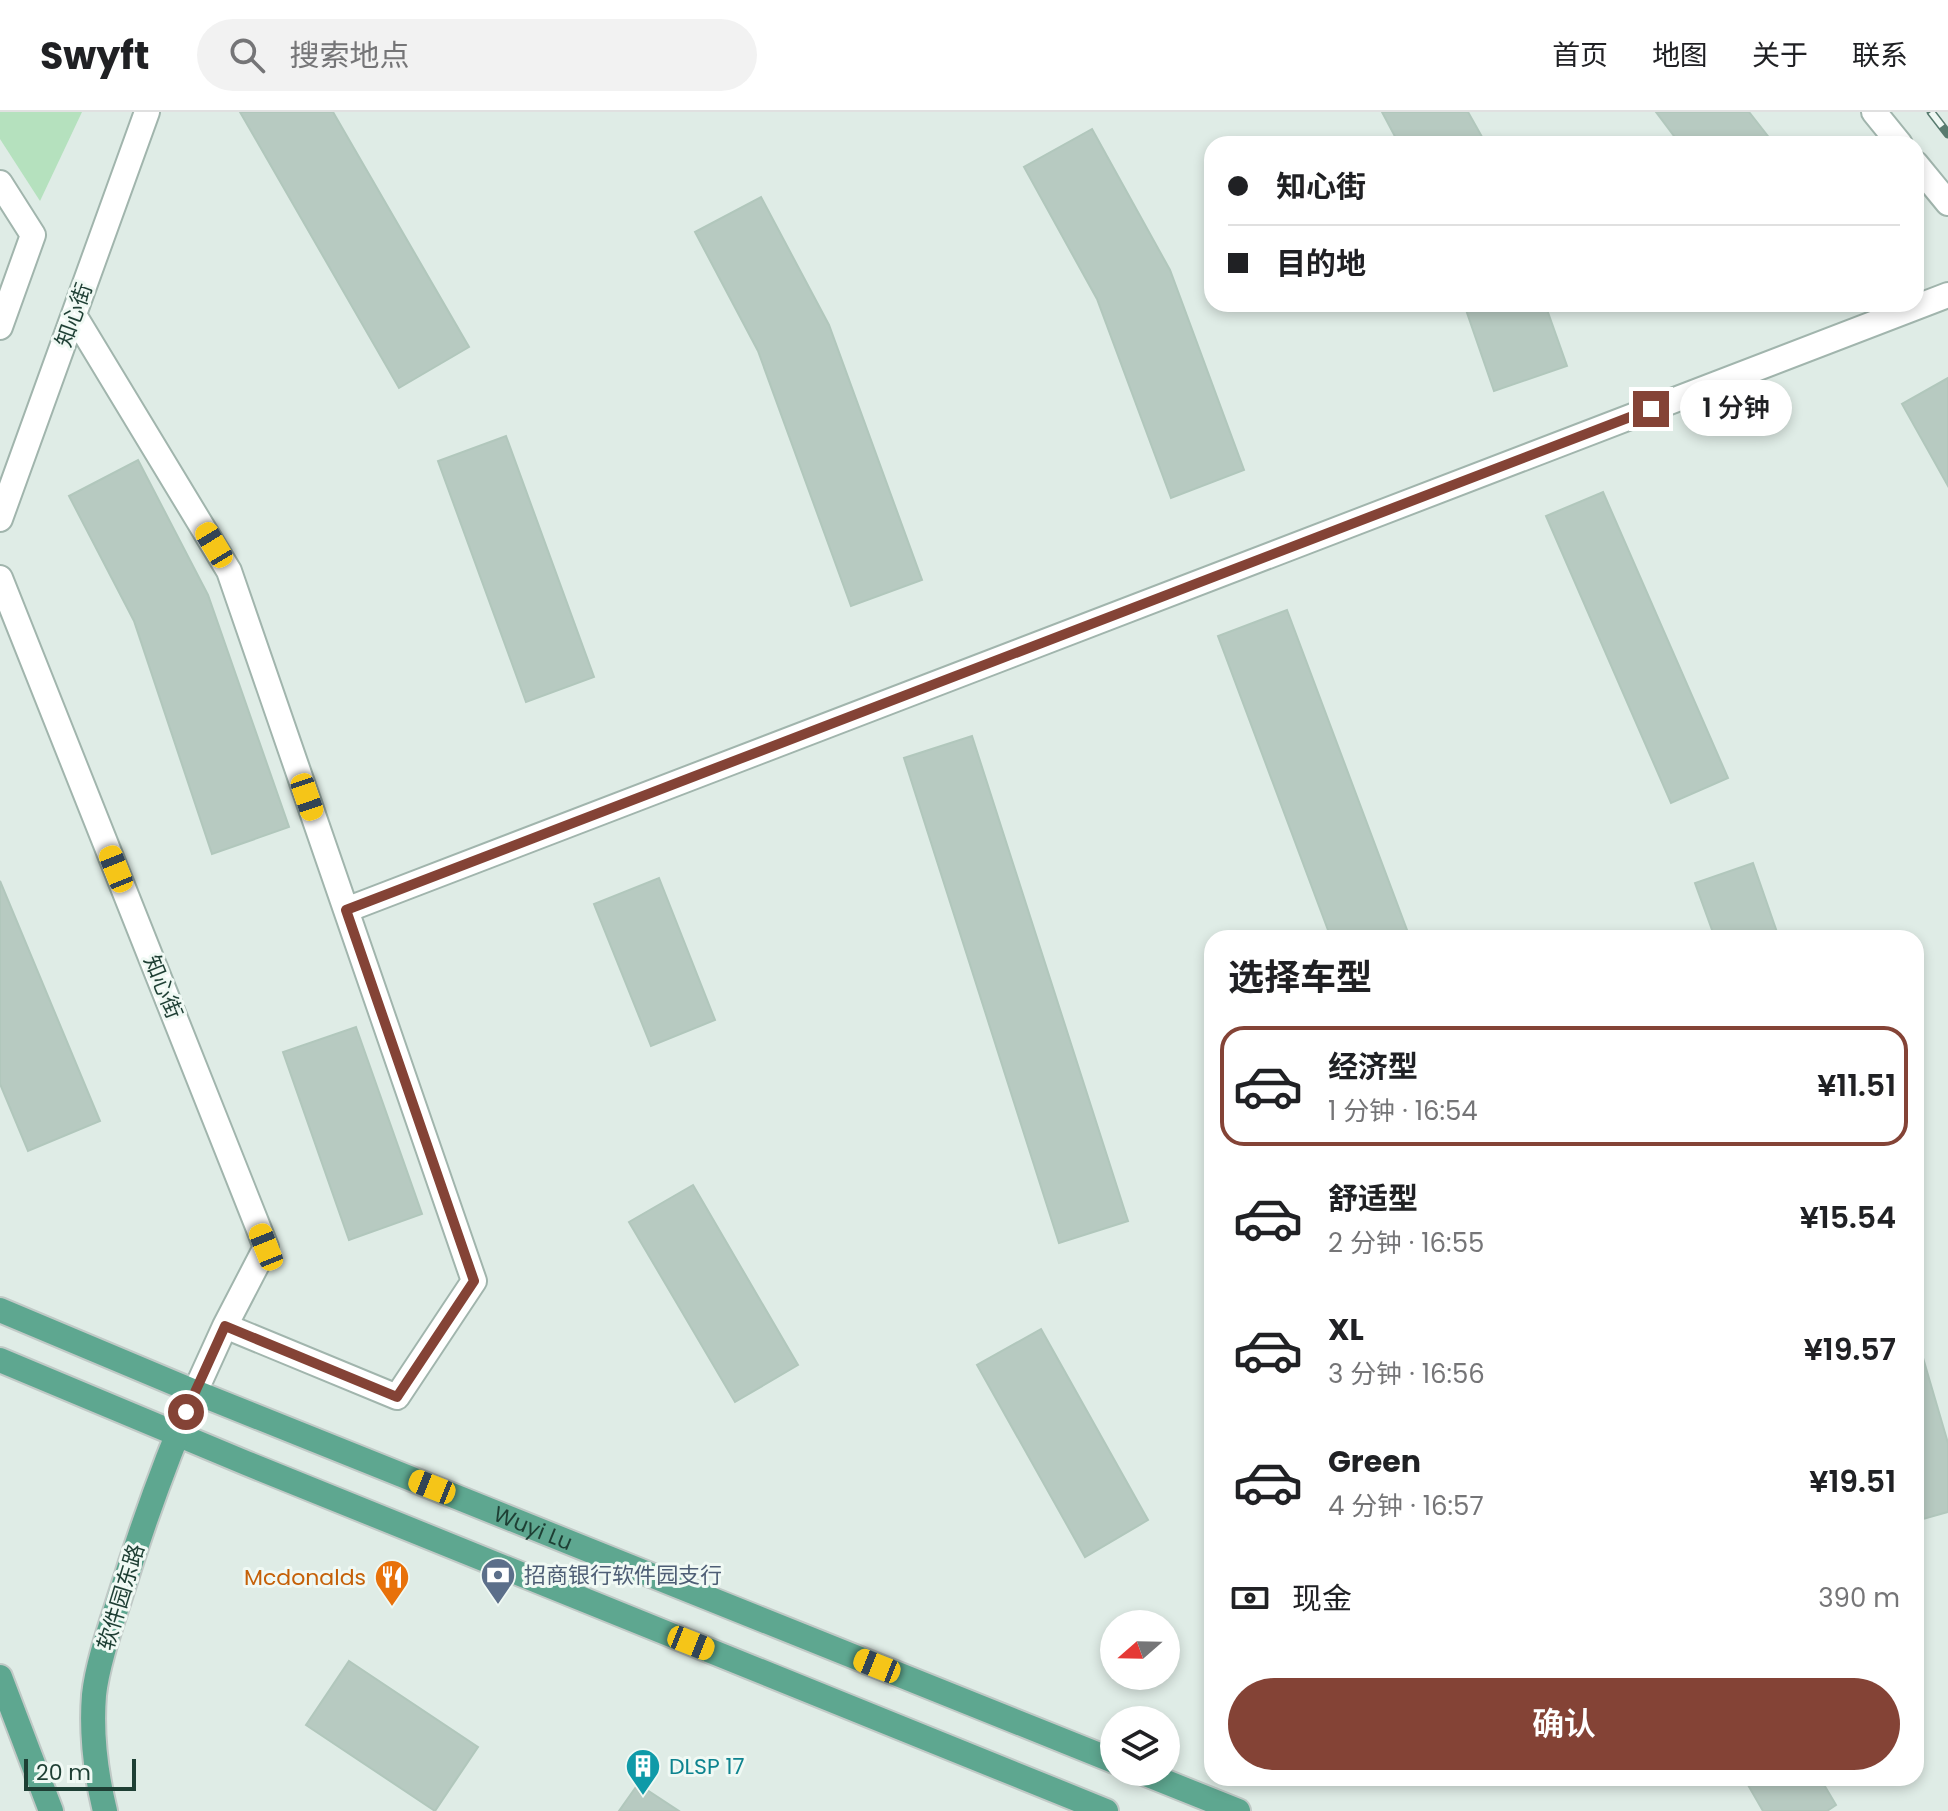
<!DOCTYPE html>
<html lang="zh">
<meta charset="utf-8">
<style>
body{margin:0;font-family:Poppins,"Noto Sans SC",sans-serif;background:#f2f2f2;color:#202124;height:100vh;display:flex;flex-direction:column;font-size:30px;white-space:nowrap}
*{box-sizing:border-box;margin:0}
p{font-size:26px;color:#757577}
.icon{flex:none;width:44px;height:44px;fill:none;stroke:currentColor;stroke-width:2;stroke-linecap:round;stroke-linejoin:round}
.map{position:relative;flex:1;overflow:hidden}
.details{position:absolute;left:1204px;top:818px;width:720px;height:856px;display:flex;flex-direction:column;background:#fff;border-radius:24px;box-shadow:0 4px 12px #0003}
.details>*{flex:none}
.hud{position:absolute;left:1204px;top:24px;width:720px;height:176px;border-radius:24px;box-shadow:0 4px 12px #0003;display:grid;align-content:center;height:176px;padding:0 24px;background:#fff}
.needle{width:52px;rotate:250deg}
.tools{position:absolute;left:1100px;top:1498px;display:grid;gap:16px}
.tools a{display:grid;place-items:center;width:80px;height:80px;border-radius:50%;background:#fff;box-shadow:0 4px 12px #0003;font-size:40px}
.scale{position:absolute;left:24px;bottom:20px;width:112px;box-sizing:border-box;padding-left:8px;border:4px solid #1e3f34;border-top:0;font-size:22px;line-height:28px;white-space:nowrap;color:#1e3f34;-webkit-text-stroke:6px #f0f9f4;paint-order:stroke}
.end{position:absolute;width:36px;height:36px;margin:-18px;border:10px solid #844336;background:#fff;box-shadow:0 0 0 4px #fff}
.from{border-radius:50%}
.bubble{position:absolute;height:56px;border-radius:28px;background:#fff;box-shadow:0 4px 12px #0003;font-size:26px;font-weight:600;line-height:56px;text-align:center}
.car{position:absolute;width:24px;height:48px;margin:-24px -12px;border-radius:10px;box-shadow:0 0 6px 2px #0007;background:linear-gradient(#f5c518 24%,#345 0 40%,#f5c518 0 76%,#345 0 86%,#f5c518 0)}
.hud b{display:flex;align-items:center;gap:28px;height:76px;font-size:30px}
.hud b+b{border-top:2px solid #e0e0e0}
.hud i{width:20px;height:20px;background:#202124}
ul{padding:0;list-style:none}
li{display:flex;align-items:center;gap:24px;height:120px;margin:0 16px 12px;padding:0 8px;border:4px solid transparent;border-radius:24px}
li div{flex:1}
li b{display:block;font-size:30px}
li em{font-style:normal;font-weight:600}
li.current{border-color:#844336}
li>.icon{width:72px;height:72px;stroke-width:1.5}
h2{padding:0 24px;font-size:36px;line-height:96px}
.pay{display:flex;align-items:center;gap:20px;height:88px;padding:0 24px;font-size:30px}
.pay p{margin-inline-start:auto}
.cta{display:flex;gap:16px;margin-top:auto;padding:16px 24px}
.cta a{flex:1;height:92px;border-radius:48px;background:#844336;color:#fff;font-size:32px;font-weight:600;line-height:92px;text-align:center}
header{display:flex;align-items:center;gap:48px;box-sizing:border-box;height:112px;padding:0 40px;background:#fff;border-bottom:2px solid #e0e0e0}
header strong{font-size:38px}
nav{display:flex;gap:44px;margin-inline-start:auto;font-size:28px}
.search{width:560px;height:72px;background:#f2f2f2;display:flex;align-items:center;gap:20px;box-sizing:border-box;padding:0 28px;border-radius:44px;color:#757577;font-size:30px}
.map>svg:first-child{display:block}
</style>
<header>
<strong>Swyft</strong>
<div class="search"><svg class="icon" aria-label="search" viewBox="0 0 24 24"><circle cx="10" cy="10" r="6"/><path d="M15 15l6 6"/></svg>搜索地点</div>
<nav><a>首页</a><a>地图</a><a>关于</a><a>联系</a></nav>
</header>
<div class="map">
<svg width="1948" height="1699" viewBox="0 0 1948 1699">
<rect width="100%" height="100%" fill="#dfece6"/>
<!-- green -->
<path fill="#b5e1be" d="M0,0H82L40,89L0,27Z"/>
<!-- building -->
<path fill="#b7cac1" stroke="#b1c7bc" stroke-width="2" d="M240,0H333L469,235L399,276Z
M1382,0H1468L1486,32H1399Z
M1656,0H1749L1774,32H1680Z
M1092,17L1170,158L1244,358L1171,386L1097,187L1024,55Z
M761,85L829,213L922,468L851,494L758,239L695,120Z
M1464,192H1545L1567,254L1494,279Z
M1948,266V374L1902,292Z
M506,324L594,565L526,590L438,349Z
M138,348L208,483L289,715L212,742L134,509L69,384Z
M1603,380L1728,666L1671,691L1546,404Z
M1287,498L1410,826H1331L1218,524Z
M972,624L1128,1109L1059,1131L904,646Z
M1753,751L1779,826H1715L1695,771Z
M659,766L715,908L651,934L594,792Z
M0,769L100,1009L28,1039L0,972Z
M356,915L422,1102L349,1128L283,940Z
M693,1073L798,1253L735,1290L629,1110Z
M1041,1217L1148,1408L1085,1445L977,1253Z
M1916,1222L1948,1331V1400L1916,1409Z
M349,1549L478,1635L435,1699L306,1613Z
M1744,1666H1820L1836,1693L1827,1699H1763Z
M638,1672L679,1699H619Z"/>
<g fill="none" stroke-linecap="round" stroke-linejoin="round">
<!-- minor casing -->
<g stroke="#a1b5ad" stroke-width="28">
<path id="minor" d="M1874,0L1900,32
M1916,52L1948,91
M0,71L33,123L0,215
M74,203L229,459L474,1169L397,1285L225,1214
M0,407L147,0
M0,466L266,1135L225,1214L195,1280
M346,798L1948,183"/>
</g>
<!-- major casing -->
<g stroke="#c0c9c6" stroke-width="28">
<g id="major">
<path id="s1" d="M0,1198L195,1280L1114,1649"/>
<path d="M0,1248L246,1351L1106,1699"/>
<path d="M0,1565L51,1699"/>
<path d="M1141,1660L1238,1699"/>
<path d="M105,1699C96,1662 91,1621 94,1583C97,1554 110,1516 119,1488C141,1417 166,1347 195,1280"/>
</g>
</g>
<!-- minor -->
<use href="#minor" stroke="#fff" stroke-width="24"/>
<!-- major -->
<use href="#major" stroke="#5ea790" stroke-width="24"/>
<!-- rail casing -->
<g stroke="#587b6f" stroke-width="9">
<path id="rail" d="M1931,0L1948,22"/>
</g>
<!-- rail -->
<use href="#rail" stroke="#f0f9f4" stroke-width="6" stroke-dasharray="18" stroke-linecap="butt"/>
</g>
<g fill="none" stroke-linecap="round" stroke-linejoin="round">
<!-- route -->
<path stroke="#844336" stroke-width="10" d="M186,1300L225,1214L397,1285L474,1169L346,798L1651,297"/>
</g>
<!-- icons -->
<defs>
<g id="bank-pin" transform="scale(1.8)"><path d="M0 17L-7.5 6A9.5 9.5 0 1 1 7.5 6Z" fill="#5c6f8a" stroke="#f0f9f4"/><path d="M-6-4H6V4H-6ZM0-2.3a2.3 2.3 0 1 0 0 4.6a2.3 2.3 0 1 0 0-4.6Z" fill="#fff"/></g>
<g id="restaurant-pin" transform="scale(1.8)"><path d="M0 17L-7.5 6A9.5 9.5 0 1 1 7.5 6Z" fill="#e8710a" stroke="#f0f9f4"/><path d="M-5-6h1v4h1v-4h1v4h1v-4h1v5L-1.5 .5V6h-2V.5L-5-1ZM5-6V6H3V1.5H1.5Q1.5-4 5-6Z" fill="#fff"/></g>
<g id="building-pin" transform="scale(1.8)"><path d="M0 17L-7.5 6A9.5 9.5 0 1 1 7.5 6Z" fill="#0f9aa8" stroke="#f0f9f4"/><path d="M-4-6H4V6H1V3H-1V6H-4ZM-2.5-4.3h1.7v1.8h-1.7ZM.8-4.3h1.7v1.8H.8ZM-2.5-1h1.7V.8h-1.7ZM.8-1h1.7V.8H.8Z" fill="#fff"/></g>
</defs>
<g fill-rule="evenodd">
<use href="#bank-pin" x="498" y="1463"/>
<use href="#restaurant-pin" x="392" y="1465"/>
<use href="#building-pin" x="643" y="1654"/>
</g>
<g text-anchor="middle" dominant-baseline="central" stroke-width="6" stroke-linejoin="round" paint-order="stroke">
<!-- street labels -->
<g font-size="22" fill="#1e3f34" stroke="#f0f9f4">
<text transform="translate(74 203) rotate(-70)">知心街</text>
<text transform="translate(163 875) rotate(68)">知心街</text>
<text stroke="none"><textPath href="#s1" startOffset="576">Wuyi Lu</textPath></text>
<text transform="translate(121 1485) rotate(-73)">软件园东路</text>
</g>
<!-- service labels -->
<g font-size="22" fill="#4e5e75" stroke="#f0f9f4" text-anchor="start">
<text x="524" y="1463">招商银行软件园支行</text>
</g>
<!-- food labels -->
<g font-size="22" fill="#c56008" stroke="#f0f9f4" text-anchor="end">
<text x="366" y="1465">Mcdonalds</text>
</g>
<!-- culture labels -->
<g font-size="22" fill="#0d838f" stroke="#f0f9f4" text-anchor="start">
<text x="669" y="1654">DLSP 17</text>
</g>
</g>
</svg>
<div class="tools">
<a><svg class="needle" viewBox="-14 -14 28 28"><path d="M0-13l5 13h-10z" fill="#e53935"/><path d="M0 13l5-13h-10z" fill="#757577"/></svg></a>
<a><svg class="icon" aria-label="layers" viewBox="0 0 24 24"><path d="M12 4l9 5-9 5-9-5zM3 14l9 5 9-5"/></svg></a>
</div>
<div class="scale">20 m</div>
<i class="end from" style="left:186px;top:1300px"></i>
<i class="end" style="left:1651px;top:297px"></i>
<div class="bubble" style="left:1680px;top:268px;width:112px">1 分钟</div>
<i class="car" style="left:214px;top:433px;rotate:329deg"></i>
<i class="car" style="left:307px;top:685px;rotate:161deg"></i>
<i class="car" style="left:116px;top:757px;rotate:338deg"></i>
<i class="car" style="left:266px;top:1135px;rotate:338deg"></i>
<i class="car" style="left:432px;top:1375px;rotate:292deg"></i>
<i class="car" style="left:691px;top:1531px;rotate:112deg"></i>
<i class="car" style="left:877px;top:1554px;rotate:292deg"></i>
<div class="hud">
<b><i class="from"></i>知心街</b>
<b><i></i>目的地</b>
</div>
<section class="details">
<h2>选择车型</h2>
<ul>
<li class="current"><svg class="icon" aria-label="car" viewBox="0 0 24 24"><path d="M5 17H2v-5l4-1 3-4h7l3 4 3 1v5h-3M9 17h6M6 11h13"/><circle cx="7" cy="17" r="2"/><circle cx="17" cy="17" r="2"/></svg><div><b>经济型</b><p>1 分钟 · 16:54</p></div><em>¥11.51</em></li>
<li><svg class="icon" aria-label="car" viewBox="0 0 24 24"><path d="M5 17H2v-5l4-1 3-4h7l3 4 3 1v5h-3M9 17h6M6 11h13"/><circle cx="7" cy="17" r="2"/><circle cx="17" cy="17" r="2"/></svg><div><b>舒适型</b><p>2 分钟 · 16:55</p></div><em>¥15.54</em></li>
<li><svg class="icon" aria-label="car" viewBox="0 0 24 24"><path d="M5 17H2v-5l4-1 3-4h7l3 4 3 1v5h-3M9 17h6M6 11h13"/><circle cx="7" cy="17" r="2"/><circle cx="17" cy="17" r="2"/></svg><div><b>XL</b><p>3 分钟 · 16:56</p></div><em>¥19.57</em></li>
<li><svg class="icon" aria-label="car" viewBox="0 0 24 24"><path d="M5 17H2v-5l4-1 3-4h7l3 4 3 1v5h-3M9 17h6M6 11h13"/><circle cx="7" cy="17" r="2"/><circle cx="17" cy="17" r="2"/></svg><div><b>Green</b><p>4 分钟 · 16:57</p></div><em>¥19.51</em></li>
</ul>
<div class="pay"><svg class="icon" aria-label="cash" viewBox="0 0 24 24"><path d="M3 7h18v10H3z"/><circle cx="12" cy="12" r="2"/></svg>现金<p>390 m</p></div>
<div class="cta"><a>确认</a></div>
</section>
</div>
